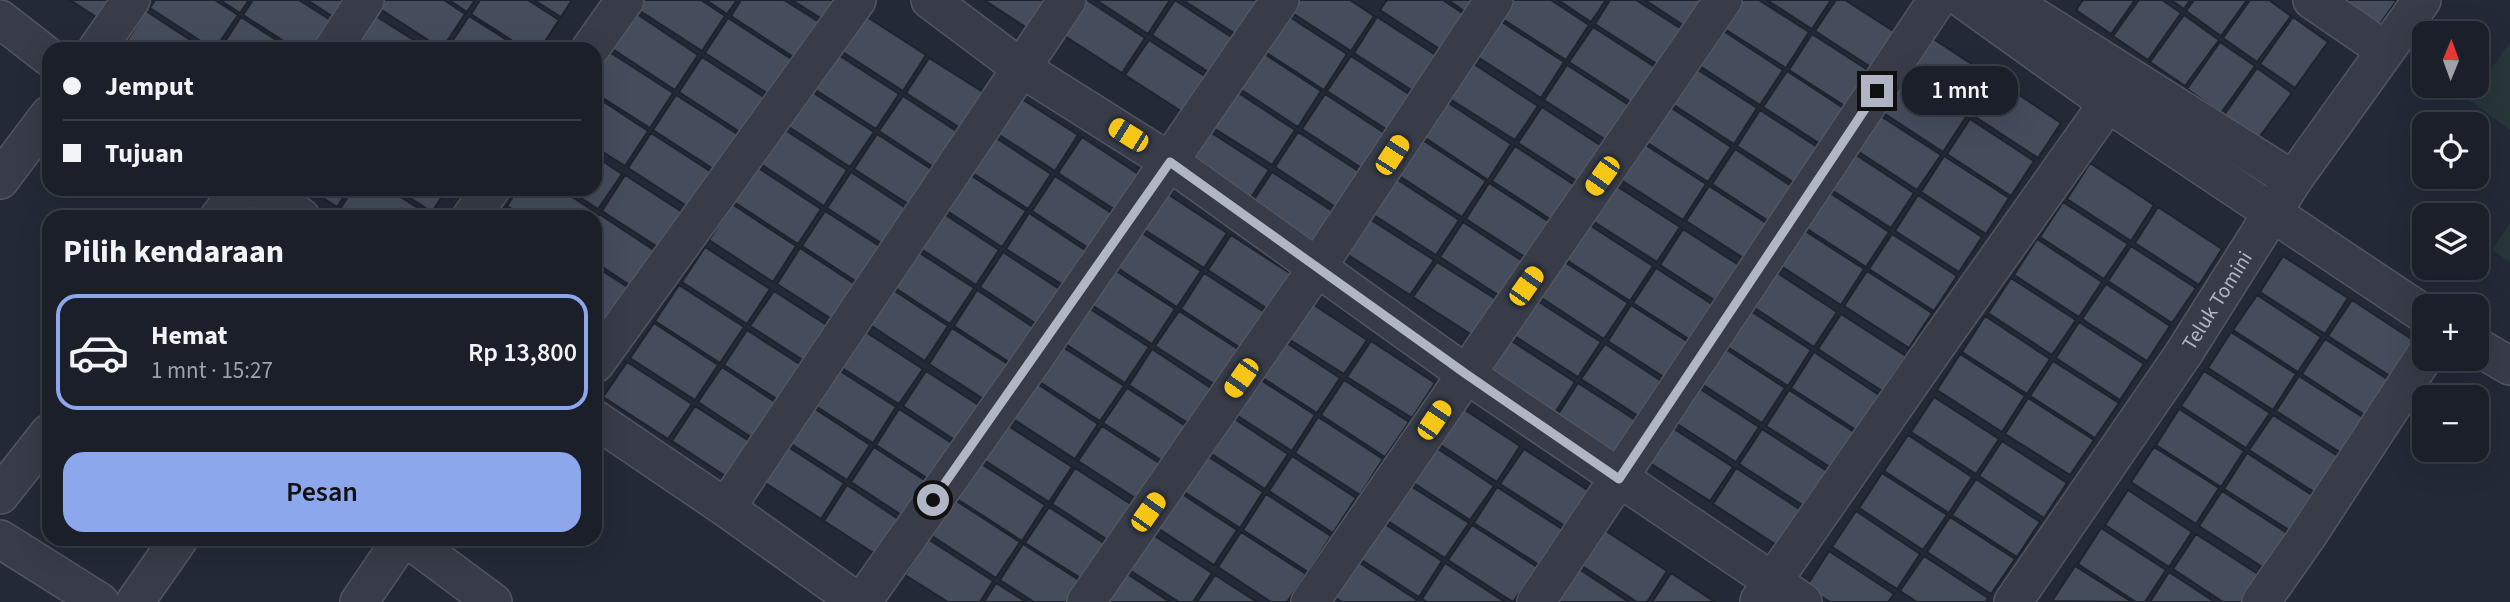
<!DOCTYPE html>
<html lang="id">
<meta charset="utf-8">
<style>
body{margin:0;font-family:"Source Sans 3",sans-serif;background:#272c35;color:#f1f3f6;height:100vh;display:flex;flex-direction:column;font-size:26px;white-space:nowrap}
*{box-sizing:border-box;margin:0}
p{font-size:23px;color:#9fa2a8}
.icon{flex:none;width:38px;height:38px;fill:none;stroke:currentColor;stroke-width:2;stroke-linecap:round;stroke-linejoin:round}
.map{position:relative;flex:1;overflow:hidden}
.panel{position:absolute;left:42px;top:210px;width:560px;height:336px;display:flex;flex-direction:column;background:#1a1f29;border-radius:21px;box-shadow:0 7px 28px #0002,0 0 0 2px #383d46}
.panel>*{flex:none}
.hud{position:absolute;left:42px;top:42px;width:560px;height:154px;border-radius:21px;box-shadow:0 7px 28px #0002,0 0 0 2px #383d46;display:grid;align-content:center;height:154px;padding:0 21px;background:#1a1f29}
.needle{width:46px;rotate:1deg}
.buttons{position:absolute;left:2412px;top:21px;display:grid;gap:14px}
.buttons a{display:grid;place-items:center;width:77px;height:77px;border-radius:14px;background:#1a1f29;box-shadow:0 7px 28px #0002,0 0 0 2px #383d46;font-size:35px}
.end{position:absolute;width:32px;height:32px;margin:-16px;border:9px solid #b1b6c4;background:#111;box-shadow:0 0 0 4px #111}
.from{border-radius:50%}
.bubble{position:absolute;height:49px;border-radius:21px;background:#1a1f29;box-shadow:0 7px 28px #0002,0 0 0 2px #383d46;font-size:23px;font-weight:600;line-height:49px;text-align:center}
.car{position:absolute;width:21px;height:42px;margin:-21px -10px;border-radius:9px;box-shadow:0 0 5px 2px #0007;background:linear-gradient(#f5c518 24%,#345 0 40%,#f5c518 0 76%,#345 0 86%,#f5c518 0)}
.hud b{display:flex;align-items:center;gap:24px;height:66px;font-size:26px}
.hud b+b{border-top:2px solid #383d46}
.hud i{width:18px;height:18px;background:#f1f3f6}
ul{padding:0;list-style:none}
li{display:flex;align-items:center;gap:21px;height:116px;margin:0 14px 10px;padding:0 7px;border:4px solid transparent;border-radius:21px}
li div{flex:1}
li b{display:block;font-size:26px}
li em{font-style:normal;font-weight:600}
li.selected{border-color:#8da7ed}
li>.icon{width:63px;height:63px;stroke-width:1.5}
h2{padding:0 21px;font-size:32px;line-height:84px}
.button{display:flex;gap:14px;margin-top:auto;padding:14px 21px}
.button a{flex:1;height:80px;border-radius:21px;background:#8da7ed;color:#111;font-size:28px;font-weight:600;line-height:80px;text-align:center}
.map>svg:first-child{display:block}
</style>
<div class="map">
<svg width="2510" height="602" viewBox="0 0 2510 602">
<rect width="100%" height="100%" fill="#232937"/>
<!-- green -->
<path fill="#263639" d="M2510,42V130L2469,100Z
M2510,223V262L2492,250Z"/>
<!-- building -->
<path fill="#454c5c" stroke="#1e232e" stroke-width="2" d="M70,0H127L110,26Z
M155,0H215L238,15L215,49H213L150,8Z
M220,0H249L240,13Z
M253,0H299L332,21L313,49H296L243,15Z
M307,0H347L335,18Z
M382,0H444L465,14L442,49L377,7Z
M449,0H475L467,12Z
M480,0H528L559,20L540,49H525L471,14Z
M534,0H572L561,17Z
M643,0H701L725,16L702,51L637,9Z
M706,0H737L727,14Z
M741,0H784L819,22L795,58L731,16Z
M792,0H835L822,19Z
M984,0H1059L1036,34Z
M1078,0H1087L1145,38L1122,73L1057,31Z
M1096,0H1170L1148,34Z
M1175,0L1239,42L1216,77L1152,35Z
M1183,0H1261L1243,39Z
M1292,0H1350L1374,16L1351,51L1286,9Z
M1387,0H1443L1468,17L1444,52L1380,10Z
M1448,0H1480L1470,15Z
M1513,0H1551L1589,25L1566,60L1501,18Z
M1558,0H1606L1591,22Z
M1610,0H1636L1683,30L1660,66L1595,24Z
M1645,0H1704L1686,27Z
M1737,0H1759L1809,32L1786,68L1720,26Z
M1767,0H1831L1812,29Z
M1836,0H1845L1904,38L1880,73L1815,31Z
M2083,0H2135L2111,34L2076,10Z
M2139,0H2162L2181,13L2148,60L2113,36Z
M2171,0H2190L2184,9Z
M2194,0H2247L2221,36L2186,11Z
M2250,0H2269L2291,16L2257,62L2223,38Z
M2345,0H2397L2379,25Z
M146,11L204,49H127L123,47Z
M634,12L698,55L675,90L611,48Z
M1282,12L1347,54L1324,90L1259,48Z
M861,13L926,55L903,91L838,49Z
M374,15L428,49H352Z
M2184,15L2219,40L2185,86L2150,62Z
M469,16L521,49H447Z
M241,17L290,49H220Z
M1377,17L1442,59L1419,95L1354,53Z
M2293,17L2328,42L2295,88L2260,64Z
M728,18L793,60L770,95L705,53Z
M1499,20L1564,62L1541,98L1476,56Z
M1593,27L1658,69L1634,104L1569,62Z
M1719,28L1783,70L1760,105L1695,63Z
M1812,34L1877,76L1854,112L1789,70Z
M1929,36L1993,78L1970,114L1905,72Z
M1149,40L1214,82L1190,117L1125,75Z
M2220,42L2255,66L2221,113L2187,89Z
M1257,49L1321,91L1298,127L1234,85Z
M608,51L673,93L650,128L595,93V71Z
M834,52L899,94L876,129L811,87Z
M1351,56L1415,98L1392,133L1327,91Z
M702,57L767,99L743,134L679,92Z
M929,58L994,99L971,135L906,93Z
M1474,64L1538,106L1515,140L1450,99Z
M1567,65L1632,107L1609,142L1544,100Z
M1692,66L1757,108L1734,144L1669,102Z
M2257,68L2292,93L2258,139L2224,115Z
M1787,71L1851,113L1828,149L1763,107Z
M1902,75L1966,117L1943,152L1879,110Z
M1997,80L2061,123L2038,158L1974,116Z
M1231,88L1295,130L1272,165L1207,124Z
M809,90L874,132L850,167L786,125Z
M1013,93L1078,135L1055,171L990,129Z
M1325,94L1389,136L1366,171L1302,129Z
M676,95L742,137L718,172L653,130Z
M595,96L648,131L625,166L595,147Z
M903,96L967,138L944,174L879,131Z
M1447,102L1511,144L1488,180L1424,137Z
M1667,105L1731,147L1708,182L1643,140Z
M1542,107L1606,149L1583,185L1518,143Z
M1760,110L1825,152L1802,188L1737,146Z
M1876,113L1941,155L1917,190L1853,148Z
M1970,119L2034,161L2011,196L1947,154Z
M782,128L847,170L824,206L759,163Z
M1204,128L1269,170L1246,205L1181,163Z
M987,132L1051,174L1028,209L963,167Z
M1298,132L1363,174L1340,210L1275,167Z
M651,133L716,175L693,210L628,168Z
M877,134L942,176L919,211L854,169Z
M1082,137L1146,179L1123,215L1058,173Z
M1421,139L1486,181L1462,217L1398,175Z
M1641,142L1706,184L1683,220L1618,178Z
M1515,146L1579,188L1556,223L1492,181Z
M1735,149L1799,191L1776,226L1712,184Z
M1850,151L1914,193L1891,228L1827,187Z
M595,156L622,174L598,209L567,189H595Z
M1944,156L2009,198L1986,234L1921,192Z
M2090,163L2154,205L2131,241L2067,199Z
M757,167L821,209L798,244L734,202Z
M961,169L1026,211L1002,247L938,205Z
M851,172L915,214L892,250L827,208Z
M1272,172L1337,214L1314,250L1249,207Z
M625,175L690,217L667,253L602,211Z
M1055,176L1119,218L1096,253L1032,211Z
M1395,178L1459,220L1436,255L1372,214Z
M1489,183L1554,225L1531,261L1466,219Z
M1615,185L1680,227L1657,262L1591,220Z
M1709,186L1774,228L1751,263L1686,221Z
M309,189H349L337,207Z
M353,189H388L429,215L353,217L340,209Z
M396,189H447L432,212Z
M518,189H560L595,212L592,217H524L507,206Z
M1824,189L1889,232L1866,267L1801,225Z
M1163,191L1227,233L1204,268L1140,227Z
M1918,195L1982,237L1959,272L1895,231Z
M2063,202L2128,244L2104,279L2040,237Z
M732,204L796,246L773,282L709,240Z
M2158,207L2222,249L2199,285L2135,243Z
M505,208L520,217H499Z
M935,208L999,250L976,285L912,243Z
M825,211L890,253L866,288L802,246Z
M1029,213L1094,256L1071,290L1006,249Z
M599,214L663,256L640,292L595,262V220Z
M1368,218L1434,260L1410,295L1345,253Z
M1463,222L1527,264L1504,299L1440,257Z
M1588,224L1653,266L1630,301L1565,259Z
M1799,227L1864,269L1841,305L1776,263Z
M1136,229L1201,271L1177,307L1113,265Z
M1683,229L1748,271L1725,307L1660,265Z
M1892,234L1957,276L1934,311L1869,269Z
M1231,235L1296,277L1272,312L1208,270Z
M2037,239L2102,282L2079,317L2014,275Z
M909,246L974,288L950,324L886,282Z
M2131,246L2196,288L2172,323L2108,281Z
M705,247L770,289L747,324L682,282Z
M800,248L864,290L841,325L777,284Z
M1003,252L1067,294L1044,329L980,287Z
M2283,256L2348,298L2325,334L2260,292Z
M1563,261L1628,303L1604,339L1540,297Z
M1437,262L1502,303L1478,339L1413,297Z
M595,266L638,294L614,329L595,316Z
M1110,267L1175,309L1152,344L1087,302Z
M1656,268L1721,310L1698,345L1633,303Z
M1773,270L1837,312L1814,347L1750,305Z
M1867,271L1932,313L1909,348L1844,306Z
M1204,273L1269,315L1245,351L1181,309Z
M2011,278L2076,320L2052,355L1988,313Z
M884,284L948,326L925,361L861,319Z
M2106,284L2170,326L2147,361L2082,319Z
M679,285L744,327L720,363L655,321Z
M977,290L1042,333L1018,368L954,326Z
M774,291L839,333L815,368L750,326Z
M2257,295L2321,337L2298,372L2233,330Z
M1302,297L1367,340L1344,374L1279,333Z
M1536,300L1601,342L1578,377L1513,335Z
M2352,300L2416,342L2393,378L2328,336Z
M1084,305L1149,347L1125,383L1061,341Z
M1631,305L1696,347L1673,383L1608,341Z
M1746,308L1811,350L1788,386L1723,344Z
M1179,311L1244,353L1220,388L1155,346Z
M1841,314L1906,356L1882,391L1818,349Z
M1985,316L2050,359L2027,394L1962,352Z
M2079,322L2144,364L2120,400L2056,358Z
M654,323L718,365L695,400L630,358Z
M858,327L923,369L899,404L834,363Z
M952,328L1017,370L993,405L929,364Z
M747,330L812,372L789,407L724,365Z
M2231,332L2296,374L2273,410L2208,368Z
M1276,336L1340,378L1317,413L1252,371Z
M2325,339L2390,381L2366,416L2302,374Z
M1510,340L1575,382L1552,417L1487,375Z
M1371,341L1435,383L1412,418L1347,377Z
M1058,344L1124,386L1100,421L1035,379Z
M1605,344L1669,386L1646,421L1581,379Z
M1721,346L1785,388L1762,423L1697,381Z
M1152,349L1217,392L1194,427L1129,385Z
M1814,352L1879,395L1856,430L1791,388Z
M1960,354L2025,396L2002,432L1937,390Z
M2053,361L2119,403L2095,438L2030,396Z
M627,362L692,404L668,439L603,397Z
M831,365L896,407L873,443L808,401Z
M722,367L786,409L763,445L698,402Z
M926,371L991,413L967,448L903,406Z
M2204,371L2270,413L2246,448L2181,406Z
M1250,373L1315,415L1292,451L1227,409Z
M2299,376L2364,418L2341,453L2276,411Z
M1344,380L1409,422L1385,457L1321,415Z
M1033,381L1098,424L1075,459L1010,417Z
M1578,383L1643,425L1620,461L1555,419Z
M1694,385L1759,427L1736,462L1671,420Z
M1127,388L1192,430L1169,465L1103,423Z
M1789,390L1854,432L1830,467L1766,426Z
M1934,397L1999,439L1976,474L1911,432Z
M2028,398L2094,440L2070,475L2005,434Z
M806,403L870,445L847,480L782,438Z
M1456,404L1520,446L1497,482L1433,440Z
M695,406L760,448L736,483L672,441Z
M899,409L964,451L941,487L876,445Z
M2179,409L2244,451L2221,487L2156,445Z
M1224,412L1288,454L1265,489L1201,447Z
M2273,415L2338,456L2314,492L2249,450Z
M1318,417L1383,459L1360,495L1295,453Z
M1007,425L1072,467L1049,502L984,460Z
M1668,425L1733,467L1710,501L1645,460Z
M1102,426L1167,468L1143,503L1078,461Z
M1762,429L1827,471L1804,506L1739,464Z
M1908,435L1972,477L1949,513L1884,471Z
M779,441L844,483L821,519L756,477Z
M2002,441L2067,483L2044,518L1979,476Z
M1429,443L1494,486L1470,520L1406,478Z
M874,447L938,489L915,524L851,482Z
M2154,447L2219,488L2196,524L2131,482Z
M1524,449L1589,491L1565,526L1500,484Z
M1198,450L1263,492L1240,528L1175,486Z
M2247,453L2312,495L2289,530L2224,489Z
M1292,456L1356,498L1333,533L1269,491Z
M980,463L1045,505L1022,541L957,499Z
M1075,468L1140,510L1117,546L1052,504Z
M1736,468L1801,510L1778,546L1713,504Z
M1882,473L1947,515L1923,550L1859,508Z
M1976,479L2040,522L2017,557L1952,515Z
M1403,481L1469,523L1445,558L1380,516Z
M847,485L912,528L889,563L824,521Z
M1497,487L1562,529L1539,565L1474,523Z
M1173,488L1237,530L1214,565L1150,523Z
M2128,490L2192,532L2169,567L2105,525Z
M2222,491L2287,533L2264,568L2199,526Z
M1266,494L1331,536L1308,572L1243,530Z
M955,500L1020,542L996,578L932,536Z
M1049,507L1113,549L1090,584L1025,543Z
M1856,511L1920,554L1897,589L1832,547Z
M1950,517L2015,559L1991,594L1927,552Z
M1377,519L1442,561L1419,597L1354,555Z
M1472,525L1537,567L1513,602L1448,560Z
M2101,528L2166,570L2145,602H2136L2078,564Z
M1603,529L1667,571L1647,602H1637L1579,564Z
M1147,531L1212,573L1193,602H1179L1123,566Z
M1241,532L1306,574L1287,602H1271L1218,567Z
M2196,534L2261,576L2243,602H2223L2173,569Z
M928,539L993,581L980,602H948L905,575Z
M1023,544L1088,586L1077,602H1034L1000,580Z
M1829,551L1894,594L1888,602H1830L1806,587Z
M1924,556L1988,598L1986,602H1917L1900,591Z
M1352,558L1417,600L1415,602H1342L1328,593Z
M1445,563L1505,602H1427L1422,599Z
M2075,566L2132,602L2052,601Z
M1576,567L1629,602H1553Z
M1120,569L1170,602H1098Z
M2169,572L2215,602H2150Z
M1671,573L1715,602H1652Z
M1215,575L1257,602H1197Z
M996,583L1026,602H984Z"/>
<g fill="none" stroke-linecap="round" stroke-linejoin="round">
<!-- street casing -->
<g stroke="#515662" stroke-width="40">
<g id="street">
<path d="M930,0L1021,68L1170,162L1466,374L1803,602"/>
<path d="M1964,0L2108,103L2424,314"/>
<path d="M2008,0L2293,180"/>
<path d="M2312,0L2385,50"/>
<path d="M0,19L49,57"/>
<path d="M97,49L131,0"/>
<path d="M333,49L365,0"/>
<path d="M590,49L625,0"/>
<path d="M0,180L49,115"/>
<path d="M256,189L301,217"/>
<path d="M219,217L241,189"/>
<path d="M471,217L491,189"/>
<path d="M2476,346L2510,366"/>
<path d="M595,364L857,0"/>
<path d="M595,419L726,508L858,602"/>
<path d="M0,495L49,433"/>
<path d="M726,508L1067,0"/>
<path d="M0,539L100,602"/>
<path d="M408,539L493,602"/>
<path d="M1759,601L1943,336L2108,103"/>
<path d="M135,602L179,539"/>
<path d="M359,602L402,539"/>
<path d="M862,602L1028,367L1280,0"/>
<path d="M1086,602L1318,266L1494,0"/>
<path d="M1310,602L1723,0"/>
<path d="M1536,602L1937,0"/>
<path id="s1" d="M2013,602L2184,353L2293,180L2422,0"/>
<path d="M2261,602L2308,535L2424,357"/>
</g>
</g>
<!-- street -->
<use href="#street" stroke="#373c48" stroke-width="37"/>
</g>
<g fill="none" stroke-linecap="round" stroke-linejoin="round">
<!-- route -->
<path stroke="#b1b6c4" stroke-width="9" d="M933,500L1170,162L1466,374L1619,479L1877,91"/>
</g>
<g text-anchor="middle" dominant-baseline="central" stroke-width="6" stroke-linejoin="round" paint-order="stroke">
<!-- street labels -->
<g font-size="21" fill="#b1b6c4" stroke="#1c212c">
<text stroke="none"><textPath href="#s1" startOffset="364">Teluk Tomini</textPath></text>
</g>
</g>
</svg>
<div class="buttons">
<a><svg class="needle" viewBox="-14 -14 28 28"><path d="M0-13l5 13h-10z" fill="#e53935"/><path d="M0 13l5-13h-10z" fill="#9fa2a8"/></svg></a>
<a><svg class="icon" aria-label="locate" viewBox="0 0 24 24"><circle cx="12" cy="12" r="6"/><path d="M12 2v4M12 18v4M2 12h4M18 12h4"/></svg></a>
<a><svg class="icon" aria-label="layers" viewBox="0 0 24 24"><path d="M12 4l9 5-9 5-9-5zM3 14l9 5 9-5"/></svg></a>
<a>+</a>
<a>−</a>
</div>
<i class="end from" style="left:933px;top:500px"></i>
<i class="end" style="left:1877px;top:91px"></i>
<div class="bubble" style="left:1902px;top:66px;width:116px">1 mnt</div>
<i class="car" style="left:1128px;top:135px;rotate:302deg"></i>
<i class="car" style="left:1392px;top:155px;rotate:33deg"></i>
<i class="car" style="left:1602px;top:176px;rotate:215deg"></i>
<i class="car" style="left:1526px;top:286px;rotate:35deg"></i>
<i class="car" style="left:1241px;top:378px;rotate:215deg"></i>
<i class="car" style="left:1434px;top:420px;rotate:34deg"></i>
<i class="car" style="left:1148px;top:512px;rotate:35deg"></i>
<div class="hud">
<b><i class="from"></i>Jemput</b>
<b><i></i>Tujuan</b>
</div>
<section class="panel">
<h2>Pilih kendaraan</h2>
<ul>
<li class="selected"><svg class="icon" aria-label="car" viewBox="0 0 24 24"><path d="M5 17H2v-5l4-1 3-4h7l3 4 3 1v5h-3M9 17h6M6 11h13"/><circle cx="7" cy="17" r="2"/><circle cx="17" cy="17" r="2"/></svg><div><b>Hemat</b><p>1 mnt · 15:27</p></div><em>Rp 13,800</em></li>
</ul>
<div class="button"><a>Pesan</a></div>
</section>
</div>
